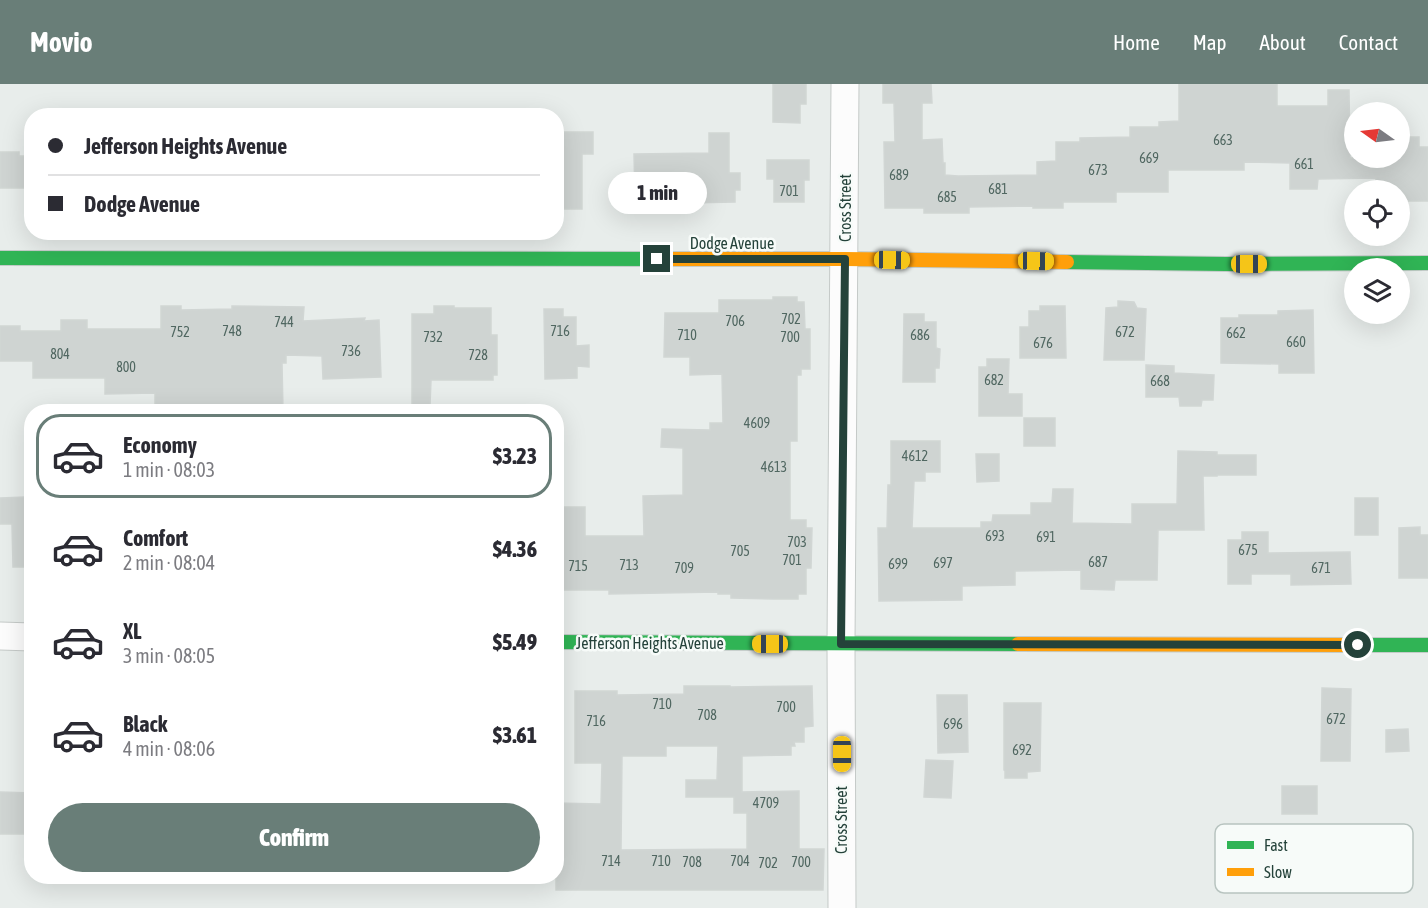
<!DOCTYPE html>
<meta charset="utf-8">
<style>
body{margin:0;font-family:"Asap Condensed",sans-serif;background:#f2f2f3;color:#2b2b33;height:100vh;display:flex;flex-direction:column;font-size:22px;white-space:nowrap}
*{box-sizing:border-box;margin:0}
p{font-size:20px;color:#7c7c81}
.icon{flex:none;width:33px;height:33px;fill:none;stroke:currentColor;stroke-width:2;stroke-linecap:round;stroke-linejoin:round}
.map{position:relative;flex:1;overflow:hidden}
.drawer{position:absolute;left:24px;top:320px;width:540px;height:480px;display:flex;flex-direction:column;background:#fff;border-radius:24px;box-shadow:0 6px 24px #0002}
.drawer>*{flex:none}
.banner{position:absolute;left:24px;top:24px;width:540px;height:132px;border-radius:24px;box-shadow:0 6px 24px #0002;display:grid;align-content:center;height:132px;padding:0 24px;background:#fff}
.needle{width:39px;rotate:284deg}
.buttons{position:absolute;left:1344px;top:18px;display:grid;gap:12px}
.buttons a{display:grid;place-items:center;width:66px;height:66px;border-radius:50%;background:#fff;box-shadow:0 6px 24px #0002;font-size:30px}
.end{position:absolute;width:27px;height:27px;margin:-14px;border:8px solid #24423a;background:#fff;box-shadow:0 0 0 3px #fff}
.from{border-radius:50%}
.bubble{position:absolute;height:42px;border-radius:21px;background:#fff;box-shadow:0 6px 24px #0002;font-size:20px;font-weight:800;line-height:42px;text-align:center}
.car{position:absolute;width:18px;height:36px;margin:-18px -9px;border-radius:8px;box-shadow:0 0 4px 2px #0007;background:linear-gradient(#f5c518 24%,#345 0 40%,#f5c518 0 76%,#345 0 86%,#f5c518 0)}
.banner b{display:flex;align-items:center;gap:21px;height:57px;font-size:22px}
.banner b+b{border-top:2px solid #e1e1e2}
.banner i{width:15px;height:15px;background:#2b2b33}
ul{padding:10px 0 0;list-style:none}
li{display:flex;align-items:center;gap:18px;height:84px;margin:0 12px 9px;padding:0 12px;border:3px solid transparent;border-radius:24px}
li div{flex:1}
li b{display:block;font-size:22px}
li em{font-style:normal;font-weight:800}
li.on{border-color:#697e78}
li>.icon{width:54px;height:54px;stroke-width:1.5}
.primary-button{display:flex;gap:12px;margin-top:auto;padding:12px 24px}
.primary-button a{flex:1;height:69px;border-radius:36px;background:#697e78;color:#fff;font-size:24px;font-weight:800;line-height:69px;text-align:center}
header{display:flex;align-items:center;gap:36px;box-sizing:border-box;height:84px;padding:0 30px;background:#697e78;color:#fff}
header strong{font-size:28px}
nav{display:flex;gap:33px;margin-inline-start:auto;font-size:21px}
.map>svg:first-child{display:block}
</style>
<header>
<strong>Movio</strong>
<nav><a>Home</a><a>Map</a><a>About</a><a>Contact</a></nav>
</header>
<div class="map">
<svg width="1428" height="824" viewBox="0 0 1428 824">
<rect width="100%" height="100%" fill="#e8edeb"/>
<!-- building -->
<path fill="#cfd4d2" stroke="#d1d6d4" stroke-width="1.5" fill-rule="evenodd" d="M773,0H806V20H800V39L773,38Z
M883,0H931L932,19H922V56L942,55L943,79H945V91L958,92L1037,91V78L1056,77V58H1080V54L1130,53V43H1159V38L1179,37V0H1277V22H1328V6H1349L1350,74H1400V53H1419V63H1428V117H1400V106H1376V94L1318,95L1317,105H1290V79L1244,78V86H1168V108H1116V118H1063V124H1033V122L969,123V129H924V124H885L884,58H895L894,19H883Z
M556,48H593V70H582V125H556Z
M709,49H729V89H740V106H735V118L686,119V129H666V113H635L634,70L709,69Z
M0,68H19V72H32V104H0Z
M767,76H809V96H804V118H774V95H767Z
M773,213H797V218H804L805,245H810V285H801V291H797V357H790V436H806V444H812L811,484H806V510H798V515H774L731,514V510H718V508L609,510V506H559V432H562V423H585V452H644L643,412L683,411V364L661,363L662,345L710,346V339H723L722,290L690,291V273H664L665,229H719V216H773Z
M1118,217L1134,218L1137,224L1146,225L1144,276H1104L1106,224L1118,223Z
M161,222H181V226L232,225V222L304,223L303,237L365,234L364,237L379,236L381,293L323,295L322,272L286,271V279H282L283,327H205V324H155V309L105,310V294H33V277H0V242H20V247H61V236H87V245H161Z
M434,222H454V224H491V251H497V291H493V296H431L430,321H412V230H434Z
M1040,222H1065L1066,274H1020V243H1029V227H1040Z
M544,225H563V233H576V262L589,261V283L577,282V294L545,295Z
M1313,226L1314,289H1279V280L1221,279V234H1239V231H1278V227Z
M904,230H924V238H936V264L940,265L939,284H935V298H903Z
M987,275H1009L1008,310H1022V332H979V283H987Z
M1146,281L1174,282V289L1214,291L1213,316H1202L1201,322H1180L1179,313H1146Z
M1024,334H1055V362H1024Z
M891,357H940V388H925V397H914L912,444H981V438H992L993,431H1031V419H1052L1053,405H1073L1072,439L1132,440V420H1177L1178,367L1217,368V371H1256V391H1217V392H1203L1204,446H1158L1157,496H1115L1114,506L1081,505V486L1015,487V501L962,502V516L879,517L878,444H887L888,401H891Z
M976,370H999V397L977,398Z
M25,413V417H32V483H13L12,440H0V414Z
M1355,414H1378V451H1355Z
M1420,443V451H1428V494H1399V444Z
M1242,448H1268V469L1350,468L1351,500L1291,501V490H1251V500H1228V456H1242Z
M684,602H730V603L812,602L813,642L804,643V658H794L795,662H791V671L742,672V708L799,707V765H824L823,806H556V719L601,720L602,679H575V607H617V611L684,610ZM666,662H718L717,696H686V713H734V729H747V765L621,766L622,672H666Z
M1322,604L1351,605L1350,677H1321Z
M937,611H967L968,668L938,669Z
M1004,619H1041L1040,687L1027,688V694H1005V687L1004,686Z
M1408,645L1409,667L1386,668V646Z
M926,676L953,677L951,714L924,713Z
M1282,702H1317V730H1282Z
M0,708L32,709V750H0Z"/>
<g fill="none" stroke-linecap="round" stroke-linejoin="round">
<!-- street casing -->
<g stroke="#c5cac8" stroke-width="29">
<path id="street" d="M0,552L32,553
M842,824L841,560L845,0"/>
</g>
<!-- fast casing -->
<g stroke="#c3cbc8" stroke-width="16">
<path id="fast" d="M0,174L670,175
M1067,178L1226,180L1428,179
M556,558L1018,560
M1351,561H1428"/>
</g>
<!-- slow casing -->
<g stroke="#c3cbc8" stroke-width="16">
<path id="slow" d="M670,175H845L1067,178
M1018,560L1351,561"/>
</g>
<!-- street -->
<use href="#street" stroke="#fcfcfc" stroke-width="27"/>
<!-- fast -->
<use href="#fast" stroke="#30b455" stroke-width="14"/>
<!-- slow -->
<use href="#slow" stroke="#ff9f0a" stroke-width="14"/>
</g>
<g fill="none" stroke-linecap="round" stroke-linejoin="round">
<!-- route -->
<path stroke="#24423a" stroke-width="8" d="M657,175H845L841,560L1358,561"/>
</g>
<g text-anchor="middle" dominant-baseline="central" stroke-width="5" stroke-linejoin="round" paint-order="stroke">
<!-- number labels -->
<g font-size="14" fill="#506761">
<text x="1223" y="56">663</text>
<text x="1149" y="74">669</text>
<text x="1304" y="80">661</text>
<text x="1098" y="86">673</text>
<text x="899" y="91">689</text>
<text x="998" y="105">681</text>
<text x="789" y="107">701</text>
<text x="947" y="113">685</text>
<text x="791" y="235">702</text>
<text x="735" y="237">706</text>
<text x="284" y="238">744</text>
<text x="232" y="247">748</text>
<text x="560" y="247">716</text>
<text x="180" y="248">752</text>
<text x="1125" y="248">672</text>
<text x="1236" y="249">662</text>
<text x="687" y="251">710</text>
<text x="920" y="251">686</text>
<text x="433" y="253">732</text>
<text x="790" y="253">700</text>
<text x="1296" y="258">660</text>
<text x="1043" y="259">676</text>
<text x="351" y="267">736</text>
<text x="60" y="270">804</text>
<text x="478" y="271">728</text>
<text x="126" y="283">800</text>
<text x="994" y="296">682</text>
<text x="1160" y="297">668</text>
<text x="757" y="339">4609</text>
<text x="915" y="372">4612</text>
<text x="774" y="383">4613</text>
<text x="995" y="452">693</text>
<text x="1046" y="453">691</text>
<text x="797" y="458">703</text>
<text x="1248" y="466">675</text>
<text x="740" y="467">705</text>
<text x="792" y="476">701</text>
<text x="1098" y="478">687</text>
<text x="943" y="479">697</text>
<text x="898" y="480">699</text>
<text x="629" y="481">713</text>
<text x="578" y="482">715</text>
<text x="684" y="484">709</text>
<text x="1321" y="484">671</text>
<text x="662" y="620">710</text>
<text x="786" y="623">700</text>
<text x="707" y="631">708</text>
<text x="1336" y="635">672</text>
<text x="596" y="637">716</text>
<text x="953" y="640">696</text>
<text x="1022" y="666">692</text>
<text x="766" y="719">4709</text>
<text x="611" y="777">714</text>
<text x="661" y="777">710</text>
<text x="740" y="777">704</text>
<text x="692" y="778">708</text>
<text x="801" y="778">700</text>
<text x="768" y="779">702</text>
</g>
<!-- street labels -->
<g font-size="16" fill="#24423a" stroke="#f7fbf9">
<text transform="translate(845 124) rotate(-90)">Cross Street</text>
<text x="732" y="159">Dodge Avenue</text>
<text x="650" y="559">Jefferson Heights Avenue</text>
<text transform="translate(841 736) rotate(-90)">Cross Street</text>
</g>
</g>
<!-- legend -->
<rect x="1215" y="740" width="198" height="69" rx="9" fill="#f7fbf9" stroke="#b8c4c0" stroke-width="1.5"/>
<rect x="1227" y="757" width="27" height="8" fill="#30b455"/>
<rect x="1227" y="784" width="27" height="8" fill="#ff9f0a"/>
<g font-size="16" fill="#24423a">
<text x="1264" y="767">Fast</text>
<text x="1264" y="794">Slow</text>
</g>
</svg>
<div class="buttons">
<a><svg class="needle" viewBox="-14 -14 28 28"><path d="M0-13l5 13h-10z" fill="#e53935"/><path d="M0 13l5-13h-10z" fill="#7c7c81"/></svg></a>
<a><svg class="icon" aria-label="locate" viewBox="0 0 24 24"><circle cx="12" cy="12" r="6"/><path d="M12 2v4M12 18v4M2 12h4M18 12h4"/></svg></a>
<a><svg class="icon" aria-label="layers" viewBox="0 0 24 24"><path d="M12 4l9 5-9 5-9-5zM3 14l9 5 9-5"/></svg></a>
</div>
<i class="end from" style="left:1358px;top:561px"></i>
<i class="end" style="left:657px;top:175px"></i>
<div class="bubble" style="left:608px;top:88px;width:99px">1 min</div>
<i class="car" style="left:892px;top:176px;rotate:91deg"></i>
<i class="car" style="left:1036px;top:177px;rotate:91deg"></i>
<i class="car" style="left:1249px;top:180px;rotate:90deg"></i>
<i class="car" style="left:770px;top:560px;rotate:270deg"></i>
<i class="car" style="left:842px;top:670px;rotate:180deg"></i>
<div class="banner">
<b><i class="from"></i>Jefferson Heights Avenue</b>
<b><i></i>Dodge Avenue</b>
</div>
<section class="drawer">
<ul>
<li class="on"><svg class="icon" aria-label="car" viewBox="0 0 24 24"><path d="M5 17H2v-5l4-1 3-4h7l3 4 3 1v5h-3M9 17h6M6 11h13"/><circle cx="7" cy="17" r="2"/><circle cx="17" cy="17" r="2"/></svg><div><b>Economy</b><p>1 min · 08:03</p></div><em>$3.23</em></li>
<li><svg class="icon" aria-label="car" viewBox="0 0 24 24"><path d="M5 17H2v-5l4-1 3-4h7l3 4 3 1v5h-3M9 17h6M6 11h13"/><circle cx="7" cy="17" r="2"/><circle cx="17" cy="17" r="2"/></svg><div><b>Comfort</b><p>2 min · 08:04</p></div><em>$4.36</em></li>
<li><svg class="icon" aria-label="car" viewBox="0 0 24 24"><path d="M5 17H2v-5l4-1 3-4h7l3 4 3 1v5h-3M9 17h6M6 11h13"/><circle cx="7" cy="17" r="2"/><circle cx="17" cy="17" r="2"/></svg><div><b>XL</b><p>3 min · 08:05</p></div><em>$5.49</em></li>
<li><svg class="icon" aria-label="car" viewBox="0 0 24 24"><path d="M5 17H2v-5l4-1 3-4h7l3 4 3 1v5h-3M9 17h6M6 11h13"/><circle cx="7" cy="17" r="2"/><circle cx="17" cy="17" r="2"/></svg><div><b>Black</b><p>4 min · 08:06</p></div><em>$3.61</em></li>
</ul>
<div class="primary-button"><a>Confirm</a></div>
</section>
</div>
